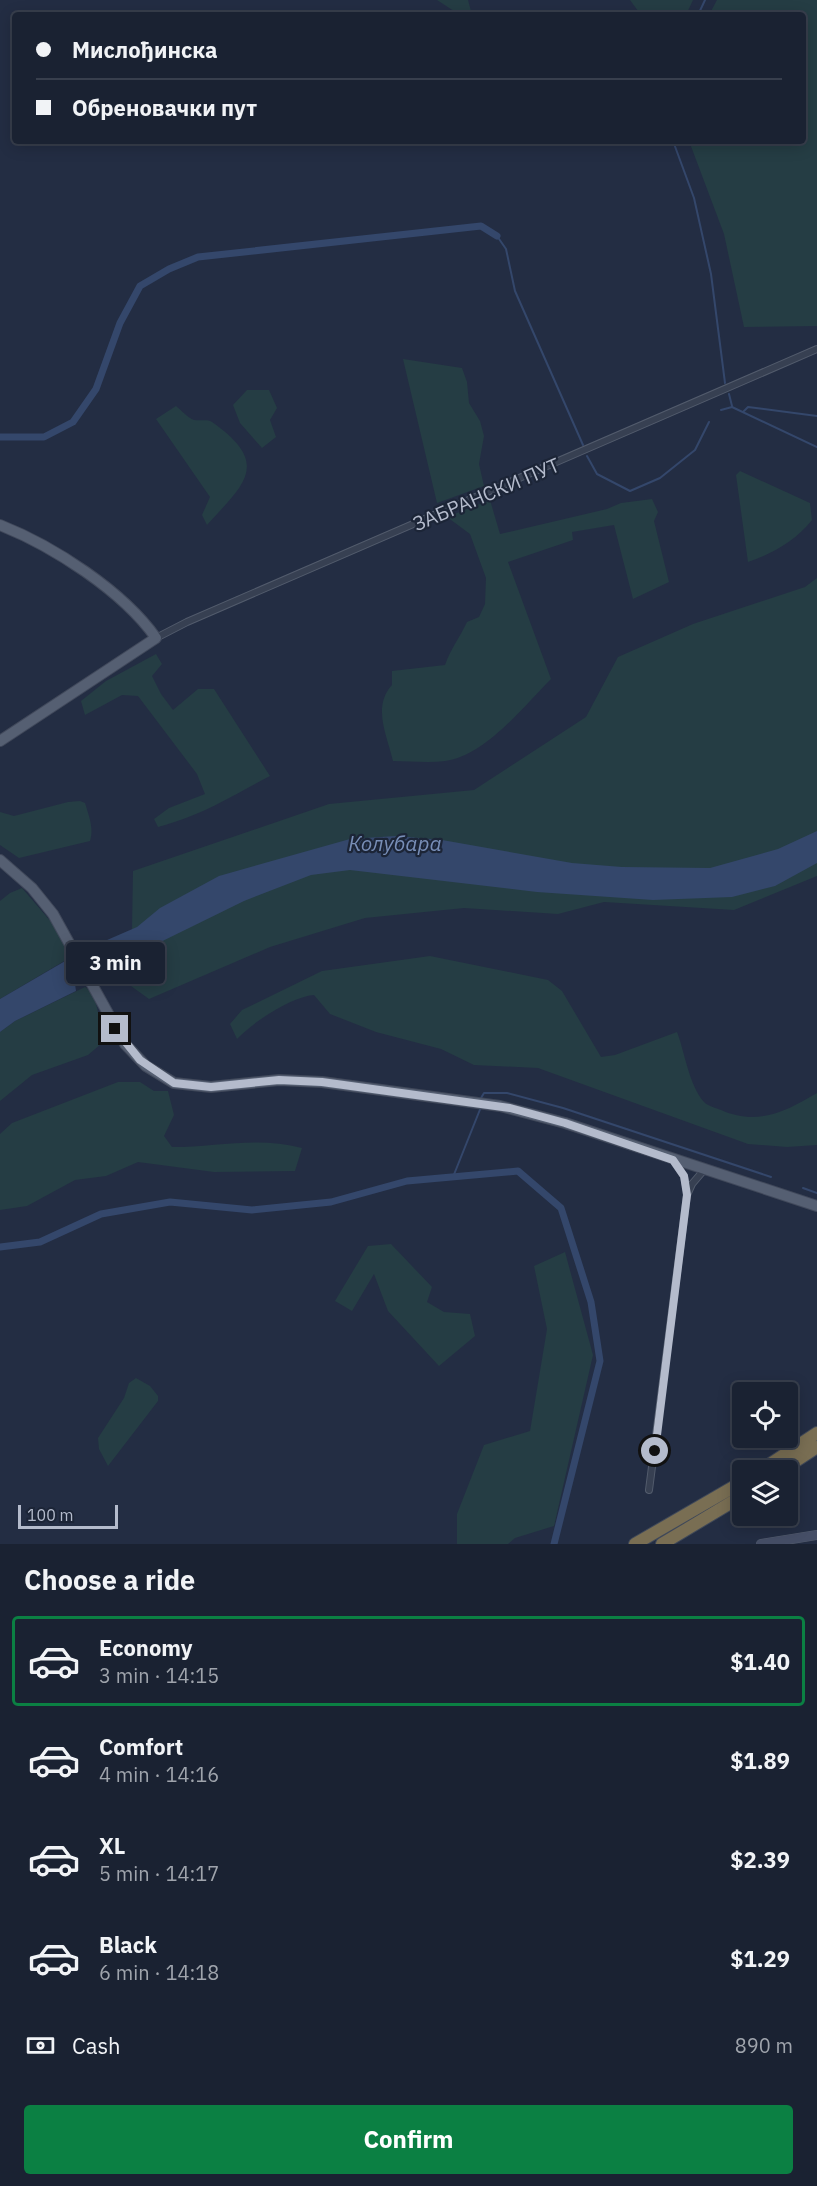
<!DOCTYPE html>
<meta charset="utf-8">
<style>
body{margin:0;font-family:"IBM Plex Sans",sans-serif;background:#272f3e;color:#f1f3f6;height:100vh;display:flex;flex-direction:column;font-size:22px;white-space:nowrap}
*{box-sizing:border-box;margin:0}
p{font-size:20px;color:#9fa4ac}
.icon{flex:none;width:33px;height:33px;fill:none;stroke:currentColor;stroke-width:2;stroke-linecap:round;stroke-linejoin:round}
.map{position:relative;height:1544px;overflow:hidden}
.side{display:flex;flex-direction:column;background:#1a2232;flex:1}
.side>*{flex:none}
.guide{position:absolute;left:12px;top:12px;width:794px;height:132px;border-radius:6px;box-shadow:0 3px 15px #0003,0 0 0 2px #383f4d;display:grid;align-content:center;height:132px;padding:0 24px;background:#1a2232}
.buttons{position:absolute;left:732px;top:1382px;display:grid;gap:12px}
.buttons a{display:grid;place-items:center;width:66px;height:66px;border-radius:6px;background:#1a2232;box-shadow:0 3px 15px #0003,0 0 0 2px #383f4d;font-size:30px}
.scale{position:absolute;left:18px;bottom:15px;width:100px;box-sizing:border-box;padding-left:6px;border:3px solid #b4bbcc;border-top:0;font-size:16px;line-height:21px;white-space:nowrap;color:#b4bbcc;-webkit-text-stroke:4px #1c2537;paint-order:stroke}
.end{position:absolute;width:27px;height:27px;margin:-14px;border:8px solid #b4bbcc;background:#111;box-shadow:0 0 0 3px #111}
.from{border-radius:50%}
.bubble{position:absolute;height:42px;border-radius:6px;background:#1a2232;box-shadow:0 3px 15px #0003,0 0 0 2px #383f4d;font-size:20px;font-weight:800;line-height:42px;text-align:center}
.guide b{display:flex;align-items:center;gap:21px;height:57px;font-size:22px}
.guide b+b{border-top:2px solid #383f4d}
.guide i{width:15px;height:15px;background:#f1f3f6}
ul{padding:0;list-style:none}
li{display:flex;align-items:center;gap:18px;height:90px;margin:0 12px 9px;padding:0 12px;border:3px solid transparent;border-radius:6px}
li div{flex:1}
li b{display:block;font-size:22px}
li em{font-style:normal;font-weight:800}
li.current{border-color:#0b8043}
li>.icon{width:54px;height:54px;stroke-width:1.5}
h2{padding:0 24px;font-size:27px;line-height:72px}
.pay{display:flex;align-items:center;gap:15px;height:66px;padding:0 24px;font-size:22px}
.pay p{margin-inline-start:auto}
.action{display:flex;gap:12px;margin-top:auto;padding:12px 24px}
.action a{flex:1;height:69px;border-radius:6px;background:#0b8043;color:#fff;font-size:24px;font-weight:800;line-height:69px;text-align:center}
.map>svg:first-child{display:block}
</style>
<div class="map">
<svg width="817" height="1544" viewBox="0 0 817 1544">
<rect width="100%" height="100%" fill="#232d43"/>
<!-- green -->
<path fill="#253d44" d="M437,0H468L472,15H460Z
M630,0H693L686,15H641Z
M717,0H817V326L744,327L724,234L689,141H802V15H709Z
M403,359L462,368L467,382L469,403L480,421L484,436L479,464L484,486L437,503Z
M247,390H269L277,408L270,420L276,437L262,448L240,423L233,405Z
M176,406C181,410 188,418 194,420C201,421 207,419 212,422C272,464 244,484 207,525L202,515L210,497L156,419Z
M740,471L810,503L812,520C795,541 774,553 748,562L736,475Z
M652,499L658,512L654,521L669,582L633,599L614,525L572,532L573,540L508,562L551,679C524,706 485,756 445,761C428,763 410,761 393,761C387,735 372,707 392,685V671L445,665C450,650 460,637 467,622L479,617L485,604L486,578L470,534L447,517L490,500L500,534L607,509L621,503Z
M817,578V876L734,910L604,902L558,914L464,908L365,918L270,947L149,999L131,986L133,871L329,804L474,790L586,717L618,657L693,624L805,587Z
M156,654L162,664L152,676L161,694L173,710L198,689H214L270,776C230,797 203,815 158,827L154,819L169,808L205,794L197,774L138,696L122,695L85,715L81,701L106,681Z
M80,801L85,803C89,816 94,828 90,841L19,858L0,845V812L14,816L68,802Z
M22,888L52,923L71,957L0,999V901L10,893Z
M430,956L548,980L562,991L601,1057L615,1055L677,1032C685,1053 689,1085 704,1102C708,1106 716,1108 721,1110C757,1126 785,1112 817,1093V1145L787,1147L748,1144L538,1068L474,1065L441,1049L376,1032L330,1014L314,995C291,997 253,1022 237,1039L230,1024L242,1010L322,971Z
M85,987C98,994 102,1030 101,1044L88,1055L32,1075L0,1101V1032L15,1021Z
M118,1082H140L154,1091H168L174,1115L164,1136L172,1147C216,1147 259,1136 302,1148L295,1171L214,1172L138,1162L106,1176L75,1180L27,1206L0,1210V1134L12,1123Z
M391,1244L432,1287L427,1302L444,1312L470,1314L475,1336L439,1366L388,1311L374,1274L352,1311L335,1301L368,1246Z
M565,1252L593,1355L554,1526L515,1538L508,1544H457V1514L484,1445L530,1431L547,1329L534,1266Z
M136,1378L150,1386L158,1396V1401L108,1466L99,1449L98,1438L124,1398L129,1383Z"/>
<!-- water -->
<path fill="#34476b" d="M817,831V863L775,886L732,897L653,900L537,892L350,870L311,875L244,901L75,984L76,991L15,1021L0,1032V999L84,950L137,927L160,908L219,876L350,839L396,836L442,840L572,863L622,867L710,868L778,849Z"/>
<g fill="none" stroke-linecap="round" stroke-linejoin="round">
<!-- stream -->
<path stroke="#34476b" stroke-width="2" d="M698,15L705,0
M673,141L694,198L711,274L725,383
M497,236L506,249L515,291L583,445
M729,394L732,406
M721,410L732,407L817,447
M744,411L748,407L817,416
M587,456L597,474L630,491L660,478L695,450L709,422
M481,1098L484,1093H507L563,1108L771,1177
M453,1177L481,1107
M803,1188L817,1193"/>
<!-- canal -->
<path stroke="#34476b" stroke-width="7" d="M0,437H44L73,422L96,389L120,323L140,286L169,269L198,257L481,226L497,236
M0,1247L40,1242L101,1214L170,1202L252,1210L331,1202L407,1181L518,1171L561,1208L591,1302L600,1361L554,1544"/>
<!-- minor casing -->
<g stroke="#525b6c" stroke-width="8">
<path id="minor" d="M156,638L187,622L817,349
M673,1160L684,1176L687,1191
M649,1490L687,1195L692,1184L704,1170"/>
</g>
<!-- secondary casing -->
<g stroke="#525b6c" stroke-width="10">
<path id="secondary" d="M761,1544L817,1535"/>
</g>
<!-- primary casing -->
<g stroke="#41495b" stroke-width="12">
<path id="primary" d="M0,525C53,546 123,591 156,638L0,741
M0,860L32,888L53,914L125,1044L146,1066L174,1083L211,1087L279,1080L322,1082L500,1106L565,1123L817,1206"/>
</g>
<!-- motorway casing -->
<g stroke="#3f4859" stroke-width="14">
<path id="motorway" d="M761,1470L817,1433
M782,1470L817,1447
M635,1544L742,1482
M662,1544L742,1496"/>
</g>
<!-- minor -->
<use href="#minor" stroke="#374052" stroke-width="6"/>
<!-- secondary -->
<use href="#secondary" stroke="#454e66" stroke-width="9"/>
<!-- primary -->
<use href="#primary" stroke="#555f72" stroke-width="10"/>
<!-- motorway -->
<use href="#motorway" stroke="#796e53" stroke-width="12"/>
</g>
<g fill="none" stroke-linecap="round" stroke-linejoin="round">
<!-- route -->
<path stroke="#b4bbcc" stroke-width="8" d="M115,1029L140,1060L174,1083L211,1087L279,1080L322,1082L510,1108L565,1123L673,1160L684,1176L687,1195L655,1451"/>
</g>
<g text-anchor="middle" dominant-baseline="central" stroke-width="4.5" stroke-linejoin="round" paint-order="stroke">
<!-- street labels -->
<g font-size="20" fill="#b4bbcc" stroke="#1c2537">
<text transform="translate(486 494) rotate(-23)">ЗАБРАНСКИ ПУТ</text>
</g>
<!-- water labels -->
<g font-size="21" font-style="italic" fill="#788eb7" stroke="#1c2537">
<text x="395" y="843">Колубара</text>
</g>
</g>
</svg>
<div class="buttons">
<a><svg class="icon" aria-label="locate" viewBox="0 0 24 24"><circle cx="12" cy="12" r="6"/><path d="M12 2v4M12 18v4M2 12h4M18 12h4"/></svg></a>
<a><svg class="icon" aria-label="layers" viewBox="0 0 24 24"><path d="M12 4l9 5-9 5-9-5zM3 14l9 5 9-5"/></svg></a>
</div>
<div class="scale">100 m</div>
<i class="end from" style="left:655px;top:1451px"></i>
<i class="end" style="left:115px;top:1029px"></i>
<div class="bubble" style="left:66px;top:942px;width:99px">3 min</div>
<div class="guide">
<b><i class="from"></i>Мислођинска</b>
<b><i></i>Обреновачки пут</b>
</div>
</div>
<section class="side">
<h2>Choose a ride</h2>
<ul>
<li class="current"><svg class="icon" aria-label="car" viewBox="0 0 24 24"><path d="M5 17H2v-5l4-1 3-4h7l3 4 3 1v5h-3M9 17h6M6 11h13"/><circle cx="7" cy="17" r="2"/><circle cx="17" cy="17" r="2"/></svg><div><b>Economy</b><p>3 min · 14:15</p></div><em>$1.40</em></li>
<li><svg class="icon" aria-label="car" viewBox="0 0 24 24"><path d="M5 17H2v-5l4-1 3-4h7l3 4 3 1v5h-3M9 17h6M6 11h13"/><circle cx="7" cy="17" r="2"/><circle cx="17" cy="17" r="2"/></svg><div><b>Comfort</b><p>4 min · 14:16</p></div><em>$1.89</em></li>
<li><svg class="icon" aria-label="car" viewBox="0 0 24 24"><path d="M5 17H2v-5l4-1 3-4h7l3 4 3 1v5h-3M9 17h6M6 11h13"/><circle cx="7" cy="17" r="2"/><circle cx="17" cy="17" r="2"/></svg><div><b>XL</b><p>5 min · 14:17</p></div><em>$2.39</em></li>
<li><svg class="icon" aria-label="car" viewBox="0 0 24 24"><path d="M5 17H2v-5l4-1 3-4h7l3 4 3 1v5h-3M9 17h6M6 11h13"/><circle cx="7" cy="17" r="2"/><circle cx="17" cy="17" r="2"/></svg><div><b>Black</b><p>6 min · 14:18</p></div><em>$1.29</em></li>
</ul>
<div class="pay"><svg class="icon" aria-label="cash" viewBox="0 0 24 24"><path d="M3 7h18v10H3z"/><circle cx="12" cy="12" r="2"/></svg>Cash<p>890 m</p></div>
<div class="action"><a>Confirm</a></div>
</section>
